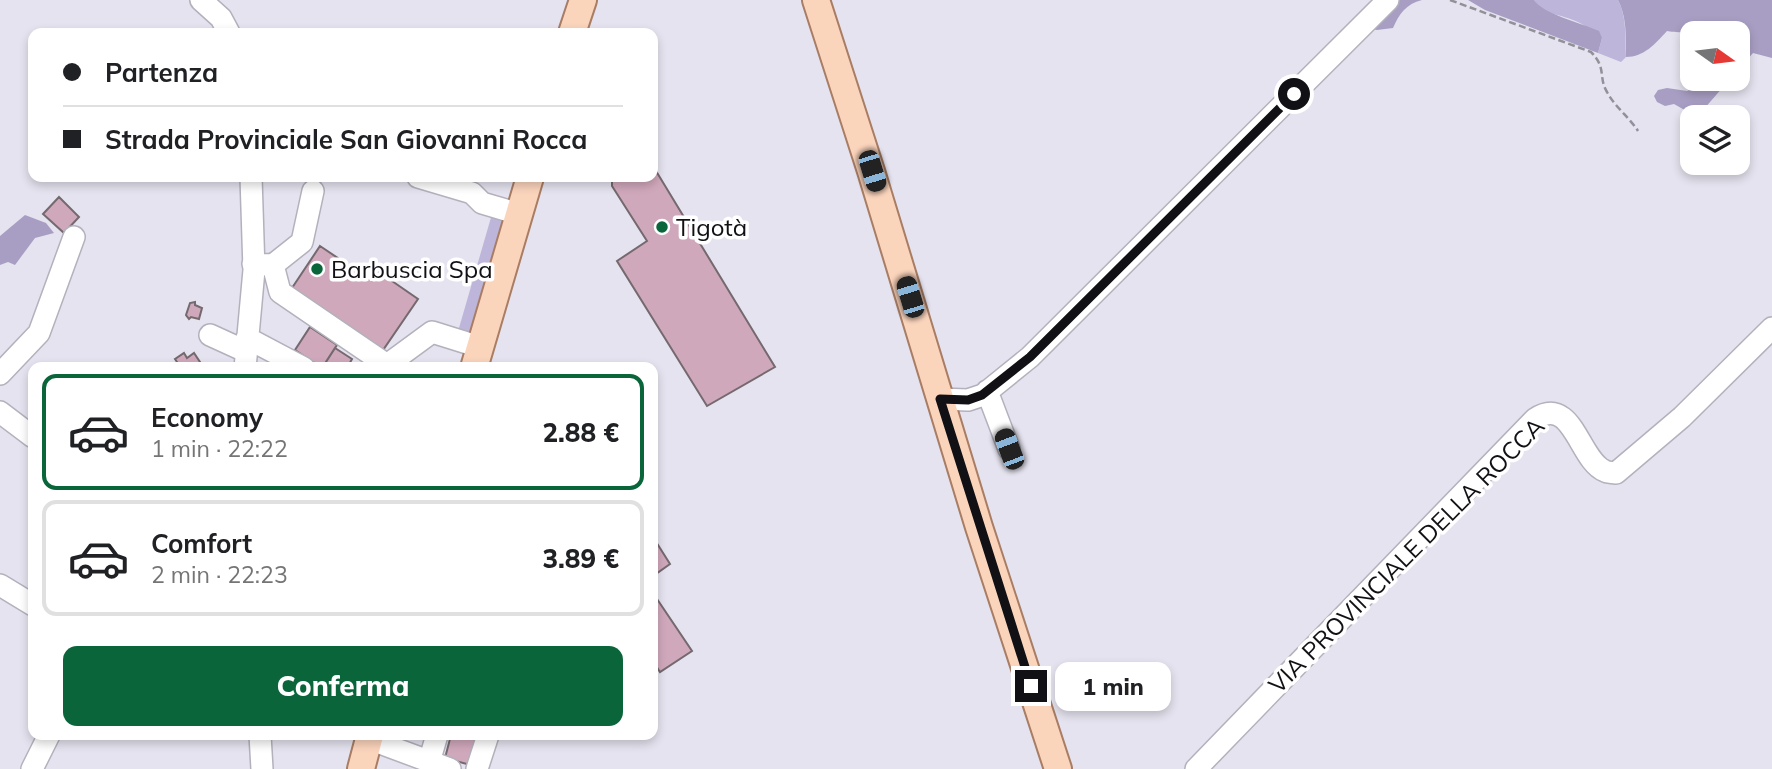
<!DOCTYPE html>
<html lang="it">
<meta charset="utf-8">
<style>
body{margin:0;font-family:Mulish,sans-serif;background:#f6f6f6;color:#202124;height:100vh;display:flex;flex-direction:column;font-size:26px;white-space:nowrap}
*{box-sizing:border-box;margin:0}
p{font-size:23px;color:#757577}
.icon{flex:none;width:38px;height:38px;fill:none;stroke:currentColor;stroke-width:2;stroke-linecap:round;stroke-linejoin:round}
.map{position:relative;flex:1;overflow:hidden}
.details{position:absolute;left:28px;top:362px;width:630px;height:378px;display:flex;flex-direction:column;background:#fff;border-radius:14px;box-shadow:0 4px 10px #0003}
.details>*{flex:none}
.banner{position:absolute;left:28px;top:28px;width:630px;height:154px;border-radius:14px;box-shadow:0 4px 10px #0003;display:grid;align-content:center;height:154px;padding:0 35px;background:#fff}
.needle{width:46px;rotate:104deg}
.buttons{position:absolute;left:1680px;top:21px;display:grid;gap:14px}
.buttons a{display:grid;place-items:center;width:70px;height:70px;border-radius:14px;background:#fff;box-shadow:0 4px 10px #0003;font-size:35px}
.end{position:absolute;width:32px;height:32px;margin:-16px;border:9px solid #111014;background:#fff;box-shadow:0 0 0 4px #fff}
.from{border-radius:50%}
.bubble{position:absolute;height:49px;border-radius:14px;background:#fff;box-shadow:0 4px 10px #0003;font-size:23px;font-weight:800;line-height:49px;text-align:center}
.car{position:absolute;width:21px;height:42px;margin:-21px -10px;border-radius:9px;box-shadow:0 0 5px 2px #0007;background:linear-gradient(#222 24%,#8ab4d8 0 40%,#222 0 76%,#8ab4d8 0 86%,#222 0)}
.banner b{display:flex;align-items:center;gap:24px;height:66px;font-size:26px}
.banner b+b{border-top:2px solid #e0e0e0}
.banner i{width:18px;height:18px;background:#202124}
ul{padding:12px 0 0;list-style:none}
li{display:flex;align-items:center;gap:21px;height:116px;margin:0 14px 10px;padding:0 21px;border:4px solid #e0e0e0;border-radius:14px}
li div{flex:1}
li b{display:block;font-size:26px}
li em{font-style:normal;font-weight:800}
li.active{border-color:#0a663a}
li>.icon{width:63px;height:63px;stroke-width:1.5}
.cta{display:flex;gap:14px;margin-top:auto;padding:14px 35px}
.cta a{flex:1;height:80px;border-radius:14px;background:#0a663a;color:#fff;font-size:28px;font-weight:800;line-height:80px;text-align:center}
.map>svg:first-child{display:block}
</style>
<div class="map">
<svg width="1772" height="769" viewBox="0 0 1772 769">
<rect width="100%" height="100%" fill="#e5e3ef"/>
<!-- green -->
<path fill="#beb5da" d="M1534,0H1618C1627,17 1625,38 1626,57L1621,62L1598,53L1602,38C1593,32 1583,23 1573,20C1559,14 1542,14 1534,0Z
M492,214L506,218L472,337L464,333L459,328Z"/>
<!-- forest -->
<path fill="#a89ec3" d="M1374,0H1422C1406,4 1399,14 1393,28L1377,30L1366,28Z
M1468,0H1534C1543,14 1581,23 1599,31L1602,38L1598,53L1485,10Z
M1618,0H1772V58L1753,53L1738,70V33H1722L1720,30C1701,27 1687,35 1667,31C1655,44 1644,57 1626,57C1626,38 1627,17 1618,0Z
M1715,79H1730L1697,117L1674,104L1665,106L1657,102L1654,96L1658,90L1667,88L1687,91Z
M25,215L46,223L54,233L35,238L15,265L8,262L0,265V236Z"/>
<!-- building -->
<path fill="#d0a8bb" stroke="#74696e" stroke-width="2" d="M653,166L775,367L707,406L617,261L647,241L612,186V177H653Z
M59,197L79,217L64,233L43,214Z
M320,246L372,281L379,272L418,299L381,353L290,291Z
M195,302V305L202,308L199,319L191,317L189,319L186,315L190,303Z
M310,327L337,345L322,368L295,350Z
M335,348L352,359L347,368H322Z
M184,353L187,358L194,353L202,365L198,368H176L179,365L175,359Z
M653,537L670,564L653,576Z
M655,596L692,651L660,672L653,661V597Z
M451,735H483L474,766L445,758Z"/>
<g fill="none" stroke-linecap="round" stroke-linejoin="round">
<!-- minor casing -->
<g stroke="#b3b1bc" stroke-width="24">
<path id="minor" d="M201,0L221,18L229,33
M418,177L472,193L482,203L519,214
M253,264L273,265L280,292L387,365L432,332L480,347
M273,265L302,242L313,191
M210,335L245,351
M247,338L304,368
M245,368L254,270L251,177
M0,374L39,333L74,237
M987,391L1009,449
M940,399L968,400L983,395L1030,357L1388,0
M0,412L33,437
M0,585L33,605
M260,735L262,769
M369,739L450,769
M429,762L437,735
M32,769L49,735
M477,769L488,735
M1196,769L1535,419C1573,394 1579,461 1605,471C1608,473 1612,472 1616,473L1682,417L1772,328"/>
</g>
<!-- major casing -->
<g stroke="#a87d64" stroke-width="30">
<path id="major" d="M816,0L871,171L979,527L1058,769
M572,33L583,0
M474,368L530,177
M361,769L370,735"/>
</g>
<!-- path -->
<path stroke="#929099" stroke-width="2.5" stroke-dasharray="7 3.5" stroke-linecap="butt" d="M1450,0L1591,52C1607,68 1598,77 1607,92C1615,107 1629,117 1638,131"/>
<!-- minor -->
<use href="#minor" stroke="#fff" stroke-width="21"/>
<!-- major -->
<use href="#major" stroke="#fbd4bc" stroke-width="26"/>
</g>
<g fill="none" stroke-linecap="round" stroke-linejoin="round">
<!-- route -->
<path stroke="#111014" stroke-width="9" d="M1031,686L940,399L968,400L982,395L1030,357L1294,94"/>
</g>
<!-- markers -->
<g fill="#0a663a" stroke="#fff" stroke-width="2.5">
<circle cx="662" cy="227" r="7"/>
<circle cx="317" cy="269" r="7"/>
</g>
<g text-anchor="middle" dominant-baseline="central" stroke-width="7" stroke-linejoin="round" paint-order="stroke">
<!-- poi labels -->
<g font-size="24" fill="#111014" stroke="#fff" text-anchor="start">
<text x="676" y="227">Tigotà</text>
<text x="331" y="269">Barbuscia Spa</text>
</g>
<!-- street labels -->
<g font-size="24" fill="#111014" stroke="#fff">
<text transform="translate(1406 555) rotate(-45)">VIA PROVINCIALE DELLA ROCCA</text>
</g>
</g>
</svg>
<div class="buttons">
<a><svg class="needle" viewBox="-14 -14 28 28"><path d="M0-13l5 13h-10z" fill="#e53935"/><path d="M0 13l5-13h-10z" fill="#757577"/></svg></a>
<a><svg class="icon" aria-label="layers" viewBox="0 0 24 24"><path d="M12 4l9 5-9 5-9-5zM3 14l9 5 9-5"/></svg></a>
</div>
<i class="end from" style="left:1294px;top:94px"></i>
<i class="end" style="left:1031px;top:686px"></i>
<div class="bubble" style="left:1055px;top:662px;width:116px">1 min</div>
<i class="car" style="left:872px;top:171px;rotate:163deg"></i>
<i class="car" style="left:910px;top:297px;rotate:343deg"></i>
<i class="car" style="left:1009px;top:449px;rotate:339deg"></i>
<div class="banner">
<b><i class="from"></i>Partenza</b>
<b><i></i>Strada Provinciale San Giovanni Rocca</b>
</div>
<section class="details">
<ul>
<li class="active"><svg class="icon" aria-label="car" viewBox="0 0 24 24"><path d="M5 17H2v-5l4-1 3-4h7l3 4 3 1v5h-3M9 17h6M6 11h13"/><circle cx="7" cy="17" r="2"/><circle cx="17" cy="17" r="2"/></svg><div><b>Economy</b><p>1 min · 22:22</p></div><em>2.88 €</em></li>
<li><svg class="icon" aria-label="car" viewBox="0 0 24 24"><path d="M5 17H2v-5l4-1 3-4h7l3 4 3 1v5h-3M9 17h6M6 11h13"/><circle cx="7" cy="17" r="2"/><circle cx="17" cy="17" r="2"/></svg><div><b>Comfort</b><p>2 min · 22:23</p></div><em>3.89 €</em></li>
</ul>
<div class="cta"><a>Conferma</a></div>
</section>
</div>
